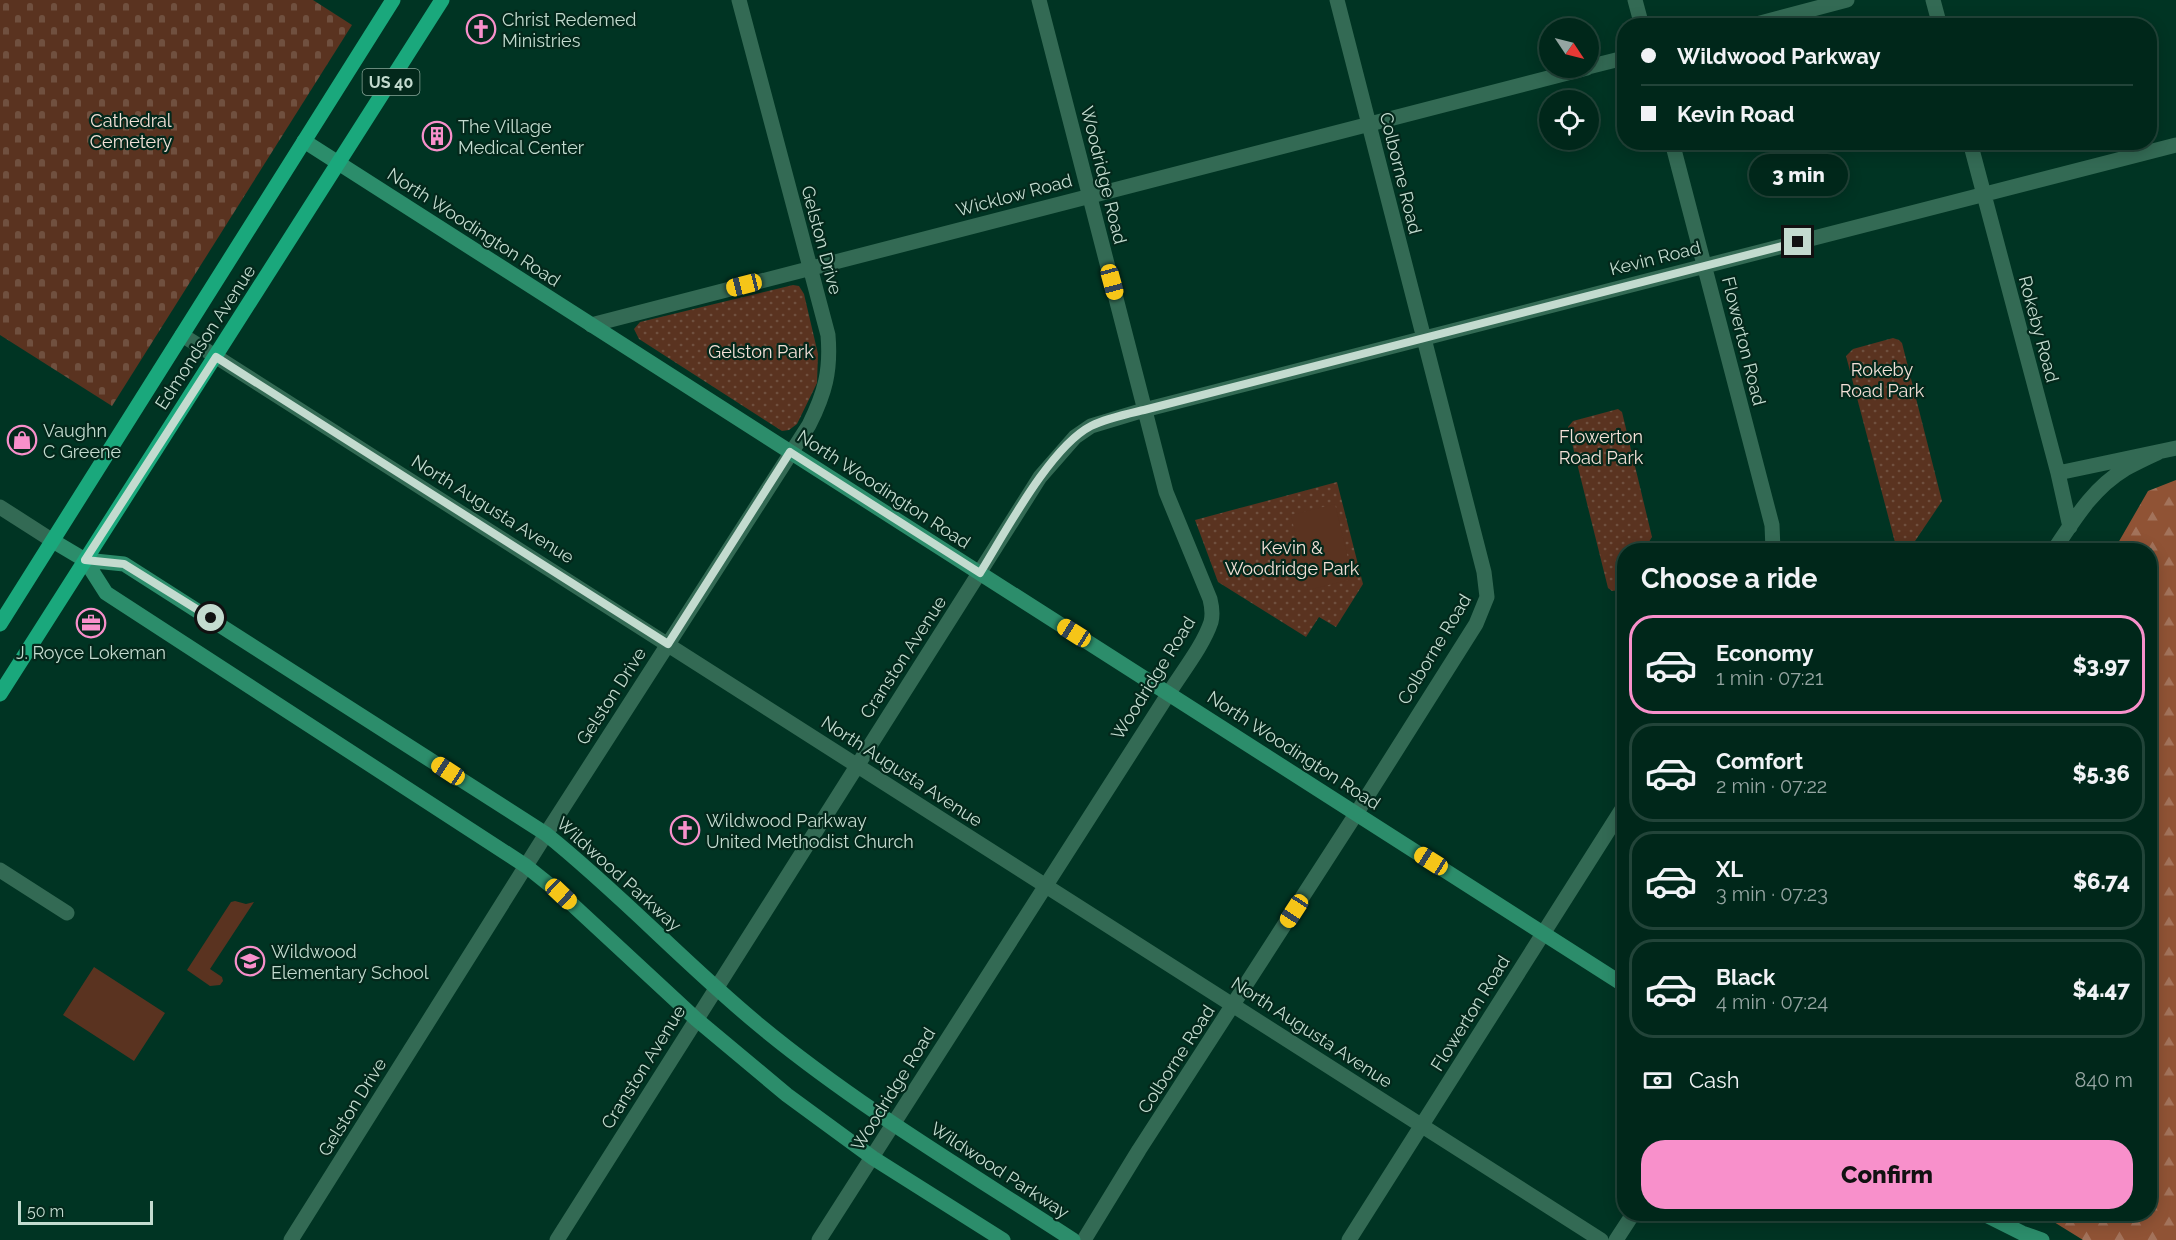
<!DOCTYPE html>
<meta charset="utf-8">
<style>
body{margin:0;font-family:Raleway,sans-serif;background:#0e3327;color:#f1f3f6;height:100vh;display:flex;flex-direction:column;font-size:22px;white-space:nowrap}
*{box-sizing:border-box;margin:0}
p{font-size:20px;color:#95a5a2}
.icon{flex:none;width:33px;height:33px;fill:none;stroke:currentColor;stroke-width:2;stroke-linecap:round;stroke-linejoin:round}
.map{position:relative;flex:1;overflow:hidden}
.drawer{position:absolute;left:1617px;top:543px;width:540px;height:678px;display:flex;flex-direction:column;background:#00271a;border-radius:24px;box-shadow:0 3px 15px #0003,0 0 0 2px #224439}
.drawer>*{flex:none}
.top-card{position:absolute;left:1617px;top:18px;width:540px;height:132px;border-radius:24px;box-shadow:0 3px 15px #0003,0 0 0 2px #224439;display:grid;align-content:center;height:132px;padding:0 24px;background:#00271a}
.needle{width:39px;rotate:125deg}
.tools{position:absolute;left:1539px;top:18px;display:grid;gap:12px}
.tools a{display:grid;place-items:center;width:60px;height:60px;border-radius:50%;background:#00271a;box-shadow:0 3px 15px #0003,0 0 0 2px #224439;font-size:30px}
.scale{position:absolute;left:18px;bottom:15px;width:135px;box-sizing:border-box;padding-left:6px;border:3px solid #c3dbcf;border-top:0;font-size:16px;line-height:21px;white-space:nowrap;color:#c3dbcf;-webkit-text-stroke:4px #03281b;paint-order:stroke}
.end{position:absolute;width:27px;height:27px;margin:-14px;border:8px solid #c3dbcf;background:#111;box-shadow:0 0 0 3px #111}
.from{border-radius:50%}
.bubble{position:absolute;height:42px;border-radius:21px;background:#00271a;box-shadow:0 3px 15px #0003,0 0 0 2px #224439;font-size:20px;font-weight:800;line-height:42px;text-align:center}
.car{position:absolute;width:18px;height:36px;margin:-18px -9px;border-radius:8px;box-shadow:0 0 4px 2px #0007;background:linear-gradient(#f5c518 24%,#345 0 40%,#f5c518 0 76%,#345 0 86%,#f5c518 0)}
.top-card b{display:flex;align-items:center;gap:21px;height:57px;font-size:22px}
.top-card b+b{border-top:2px solid #224439}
.top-card i{width:15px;height:15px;background:#f1f3f6}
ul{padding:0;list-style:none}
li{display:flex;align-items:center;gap:18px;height:99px;margin:0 12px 9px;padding:0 12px;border:3px solid #224439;border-radius:24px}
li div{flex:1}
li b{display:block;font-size:22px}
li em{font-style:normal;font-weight:800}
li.selected{border-color:#f890cb}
li>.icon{width:54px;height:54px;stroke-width:1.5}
h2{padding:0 24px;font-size:27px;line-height:72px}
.pay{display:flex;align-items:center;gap:15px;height:66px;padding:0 24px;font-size:22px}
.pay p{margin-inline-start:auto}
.button{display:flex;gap:12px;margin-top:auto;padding:12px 24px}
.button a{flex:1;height:69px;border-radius:24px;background:#f890cb;color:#111;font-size:24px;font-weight:800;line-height:69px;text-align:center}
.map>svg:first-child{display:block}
</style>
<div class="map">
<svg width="2176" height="1240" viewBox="0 0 2176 1240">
<defs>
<pattern id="grass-dots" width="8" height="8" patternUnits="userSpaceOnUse" patternTransform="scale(1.5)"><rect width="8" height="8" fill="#5a3320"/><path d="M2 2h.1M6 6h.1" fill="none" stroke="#70503f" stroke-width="1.8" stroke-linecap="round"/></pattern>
<pattern id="forest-firs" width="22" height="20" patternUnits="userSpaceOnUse" patternTransform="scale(1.5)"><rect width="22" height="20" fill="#905335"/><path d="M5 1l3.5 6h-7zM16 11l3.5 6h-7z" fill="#a3735b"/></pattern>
<pattern id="cemetery-stones" width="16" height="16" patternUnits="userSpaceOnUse" patternTransform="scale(1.5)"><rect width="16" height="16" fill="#5a3320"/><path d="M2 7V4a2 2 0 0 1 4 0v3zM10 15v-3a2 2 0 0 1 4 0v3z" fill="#70503f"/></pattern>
</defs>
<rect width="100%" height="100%" fill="#003423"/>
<!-- grass -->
<path fill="url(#grass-dots)" d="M793,285L799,286L804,294L818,354L817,383L797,424L789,430L782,431L639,339L634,329L640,322Z
M1893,338L1899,340L1902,343L1942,501L1909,550H1897L1846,356L1853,349Z
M1618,409L1622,412L1652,537L1644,550H1624V583L1620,590L1612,591L1608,588L1568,427L1573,421Z
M1337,482L1363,584L1336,627L1319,617L1306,637L1218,582L1195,520Z"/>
<!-- forest -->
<path fill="url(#forest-firs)" d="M2176,480V1240H2083L2041,1214H2150V550H2114L2148,491Z"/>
<!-- cemetery -->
<path fill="url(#cemetery-stones)" d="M0,0H313L352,25L112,406L0,335Z"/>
<!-- garden -->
<path fill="#5a3320" d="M1335,504L1353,579L1308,590L1291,515Z
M235,901L246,904L254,902L210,969L222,977L223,981L220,985L210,986L187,970L231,902Z
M94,967L165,1013L134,1061L63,1015Z"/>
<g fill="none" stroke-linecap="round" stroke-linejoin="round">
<!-- street -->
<path stroke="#336a54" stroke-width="15" d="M1635,0L1642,26
M1933,0L1940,26
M1749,26L1847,0
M1588,67L1624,58
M1672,142L1772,525L1773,550
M1970,142L2058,473L2070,527
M591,325L1587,68
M182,335L1601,1240
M2058,473L2176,448
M0,507L53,541
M2054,550C2074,520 2093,488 2125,469C2136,463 2147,458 2159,452
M0,870L67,913
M291,1240L546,834L809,425C825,393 831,371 828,335L739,0
M557,1240L1040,477L1075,437L1091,426L1144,410L2176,145
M819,1240L1169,693C1182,672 1203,646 1211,622C1213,614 1212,607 1210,599L1166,492L1039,0
M1084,1240L1139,1150L1356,814L1476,624L1487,597L1484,572L1337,0
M1349,1240L1624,806
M1616,1240L1633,1214"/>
<!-- secondary -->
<path stroke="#2c8d6b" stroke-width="15" d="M304,141L1624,985
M53,541L85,560L124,564L546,834C621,894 685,964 759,1025C857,1106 967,1171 1073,1240
M85,560L106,593L526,866L561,894L696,1019L787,1095L873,1158L1003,1240
M1984,1214L2022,1233L2042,1240"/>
<!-- primary -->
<path stroke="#1aa87c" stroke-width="15" d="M0,624L393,0
M0,694L442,0"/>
</g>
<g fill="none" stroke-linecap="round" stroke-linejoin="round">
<!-- route -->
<path stroke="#c3dbcf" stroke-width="8" d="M211,618L124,564L85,560L216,357L668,644L790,452L980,573C1005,533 1050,447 1091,426C1107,418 1127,414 1144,410L1798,242"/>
</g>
<!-- icons -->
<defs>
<g id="church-ring" transform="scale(1.5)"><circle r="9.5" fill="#03281b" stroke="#f890cb" stroke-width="1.5"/><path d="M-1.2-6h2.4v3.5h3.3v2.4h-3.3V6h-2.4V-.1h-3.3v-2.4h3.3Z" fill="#f890cb"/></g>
<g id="building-ring" transform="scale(1.5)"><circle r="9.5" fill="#03281b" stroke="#f890cb" stroke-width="1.5"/><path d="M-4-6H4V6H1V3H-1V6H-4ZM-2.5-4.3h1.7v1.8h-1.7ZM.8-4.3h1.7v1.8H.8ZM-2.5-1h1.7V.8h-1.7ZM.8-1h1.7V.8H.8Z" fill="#f890cb"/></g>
<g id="shop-ring" transform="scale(1.5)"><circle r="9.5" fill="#03281b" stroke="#f890cb" stroke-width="1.5"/><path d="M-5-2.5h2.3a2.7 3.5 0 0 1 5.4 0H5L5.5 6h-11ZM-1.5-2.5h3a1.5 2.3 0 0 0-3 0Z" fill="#f890cb"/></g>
<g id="office-ring" transform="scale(1.5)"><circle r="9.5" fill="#03281b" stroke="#f890cb" stroke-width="1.5"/><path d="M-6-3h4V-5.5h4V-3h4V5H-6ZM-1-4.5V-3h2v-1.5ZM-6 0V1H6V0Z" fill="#f890cb"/></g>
<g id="school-ring" transform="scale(1.5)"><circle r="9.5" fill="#03281b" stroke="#f890cb" stroke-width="1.5"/><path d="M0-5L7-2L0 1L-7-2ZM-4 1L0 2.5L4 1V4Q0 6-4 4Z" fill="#f890cb"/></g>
</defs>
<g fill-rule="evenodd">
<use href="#church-ring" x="481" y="29"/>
<use href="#building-ring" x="437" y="136"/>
<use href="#shop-ring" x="22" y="440"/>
<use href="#office-ring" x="91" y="623"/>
<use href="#church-ring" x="685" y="830"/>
<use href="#school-ring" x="250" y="961"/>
</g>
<g text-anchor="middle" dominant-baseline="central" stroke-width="4.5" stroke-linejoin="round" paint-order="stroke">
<!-- shield labels -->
<rect fill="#03281b" stroke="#89a599" stroke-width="1.5" x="362.5" y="69" width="57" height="26" rx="4.5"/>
<g font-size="16" font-weight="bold" fill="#c3dbcf">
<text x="391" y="82">US 40</text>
</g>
<!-- poi labels -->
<g font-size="18" fill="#c3dbcf" stroke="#03281b" text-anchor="start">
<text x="502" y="19">Christ Redemed<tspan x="502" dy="21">Ministries</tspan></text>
<text x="458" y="126">The Village<tspan x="458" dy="21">Medical Center</tspan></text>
<text x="43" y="430">Vaughn<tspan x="43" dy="21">C Greene</tspan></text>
<text x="91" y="652" text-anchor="middle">J. Royce Lokeman</text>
<text x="706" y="820">Wildwood Parkway<tspan x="706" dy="21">United Methodist Church</tspan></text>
<text x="271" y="951">Wildwood<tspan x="271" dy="21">Elementary School</tspan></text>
</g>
<!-- park labels -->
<g font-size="18" fill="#f3e0d7" stroke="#03281b">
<text x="131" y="120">Cathedral<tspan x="131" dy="21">Cemetery</tspan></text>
<text x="761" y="351">Gelston Park</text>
<text x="1882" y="369">Rokeby<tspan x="1882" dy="21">Road Park</tspan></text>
<text x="1601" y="436">Flowerton<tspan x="1601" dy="21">Road Park</tspan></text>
<text x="1292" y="547">Kevin &amp;<tspan x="1292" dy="21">Woodridge Park</tspan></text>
</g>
<!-- street labels -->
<g font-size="18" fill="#c3dbcf" stroke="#03281b">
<text transform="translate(1401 173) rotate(76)">Colborne Road</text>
<text transform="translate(1104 175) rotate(76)">Woodridge Road</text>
<text transform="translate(1014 195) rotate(-15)">Wicklow Road</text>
<text transform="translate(474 227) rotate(33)">North Woodington Road</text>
<text transform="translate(822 240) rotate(75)">Gelston Drive</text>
<text transform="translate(1655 258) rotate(-14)">Kevin Road</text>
<text transform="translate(2039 329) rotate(75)">Rokeby Road</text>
<text transform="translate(205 337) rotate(-57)">Edmondson Avenue</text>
<text transform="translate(1744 341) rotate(76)">Flowerton Road</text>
<text transform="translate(884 489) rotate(33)">North Woodington Road</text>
<text transform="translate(493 509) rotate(32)">North Augusta Avenue</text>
<text transform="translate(1434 649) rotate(-59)">Colborne Road</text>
<text transform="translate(903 657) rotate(-57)">Cranston Avenue</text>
<text transform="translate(1153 678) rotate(-58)">Woodridge Road</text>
<text transform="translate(611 696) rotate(-57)">Gelston Drive</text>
<text transform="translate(1294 750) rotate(33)">North Woodington Road</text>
<text transform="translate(902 771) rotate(33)">North Augusta Avenue</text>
<text transform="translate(619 874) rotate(42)">Wildwood Parkway</text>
<text transform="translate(1470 1013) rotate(-58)">Flowerton Road</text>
<text transform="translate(1312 1032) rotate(33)">North Augusta Avenue</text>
<text transform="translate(1176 1059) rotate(-57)">Colborne Road</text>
<text transform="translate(643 1067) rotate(-58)">Cranston Avenue</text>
<text transform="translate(893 1089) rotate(-58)">Woodridge Road</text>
<text transform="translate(352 1107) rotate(-58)">Gelston Drive</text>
<text transform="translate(1000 1170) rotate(33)">Wildwood Parkway</text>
</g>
</g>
</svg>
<div class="tools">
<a><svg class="needle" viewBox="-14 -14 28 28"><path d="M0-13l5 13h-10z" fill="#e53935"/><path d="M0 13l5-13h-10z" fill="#95a5a2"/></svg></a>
<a><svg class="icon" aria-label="locate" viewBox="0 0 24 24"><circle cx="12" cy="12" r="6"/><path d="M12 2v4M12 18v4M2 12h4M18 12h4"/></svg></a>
</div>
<div class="scale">50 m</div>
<i class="end from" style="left:211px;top:618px"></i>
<i class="end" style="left:1798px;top:242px"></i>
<div class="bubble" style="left:1749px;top:154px;width:99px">3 min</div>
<i class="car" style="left:1112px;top:282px;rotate:165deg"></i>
<i class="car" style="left:744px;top:285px;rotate:256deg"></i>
<i class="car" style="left:1074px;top:633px;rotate:302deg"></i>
<i class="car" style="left:448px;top:771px;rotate:303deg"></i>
<i class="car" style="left:1431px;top:861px;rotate:302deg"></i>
<i class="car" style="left:561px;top:894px;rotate:133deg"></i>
<i class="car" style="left:1294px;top:911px;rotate:213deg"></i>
<div class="top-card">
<b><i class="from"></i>Wildwood Parkway</b>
<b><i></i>Kevin Road</b>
</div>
<section class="drawer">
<h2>Choose a ride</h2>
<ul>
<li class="selected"><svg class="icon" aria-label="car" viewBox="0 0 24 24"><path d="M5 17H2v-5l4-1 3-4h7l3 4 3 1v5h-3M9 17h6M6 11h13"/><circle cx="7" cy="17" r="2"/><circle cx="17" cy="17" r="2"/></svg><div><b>Economy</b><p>1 min · 07:21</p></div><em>$3.97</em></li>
<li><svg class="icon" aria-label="car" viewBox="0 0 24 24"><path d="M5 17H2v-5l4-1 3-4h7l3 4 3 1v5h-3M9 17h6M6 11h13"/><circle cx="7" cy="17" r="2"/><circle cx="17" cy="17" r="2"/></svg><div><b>Comfort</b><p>2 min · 07:22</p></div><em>$5.36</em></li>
<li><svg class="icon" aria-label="car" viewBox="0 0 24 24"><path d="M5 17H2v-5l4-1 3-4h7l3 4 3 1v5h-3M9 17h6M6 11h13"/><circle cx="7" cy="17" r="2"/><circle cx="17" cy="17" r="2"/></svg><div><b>XL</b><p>3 min · 07:23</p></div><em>$6.74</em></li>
<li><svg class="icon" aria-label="car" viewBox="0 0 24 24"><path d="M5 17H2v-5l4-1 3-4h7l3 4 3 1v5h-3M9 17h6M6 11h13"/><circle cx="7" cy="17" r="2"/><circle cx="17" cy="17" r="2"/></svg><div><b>Black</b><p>4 min · 07:24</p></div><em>$4.47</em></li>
</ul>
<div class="pay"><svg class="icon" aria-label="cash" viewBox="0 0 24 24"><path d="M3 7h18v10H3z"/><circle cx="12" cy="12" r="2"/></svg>Cash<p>840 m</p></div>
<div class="button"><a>Confirm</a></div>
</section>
</div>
